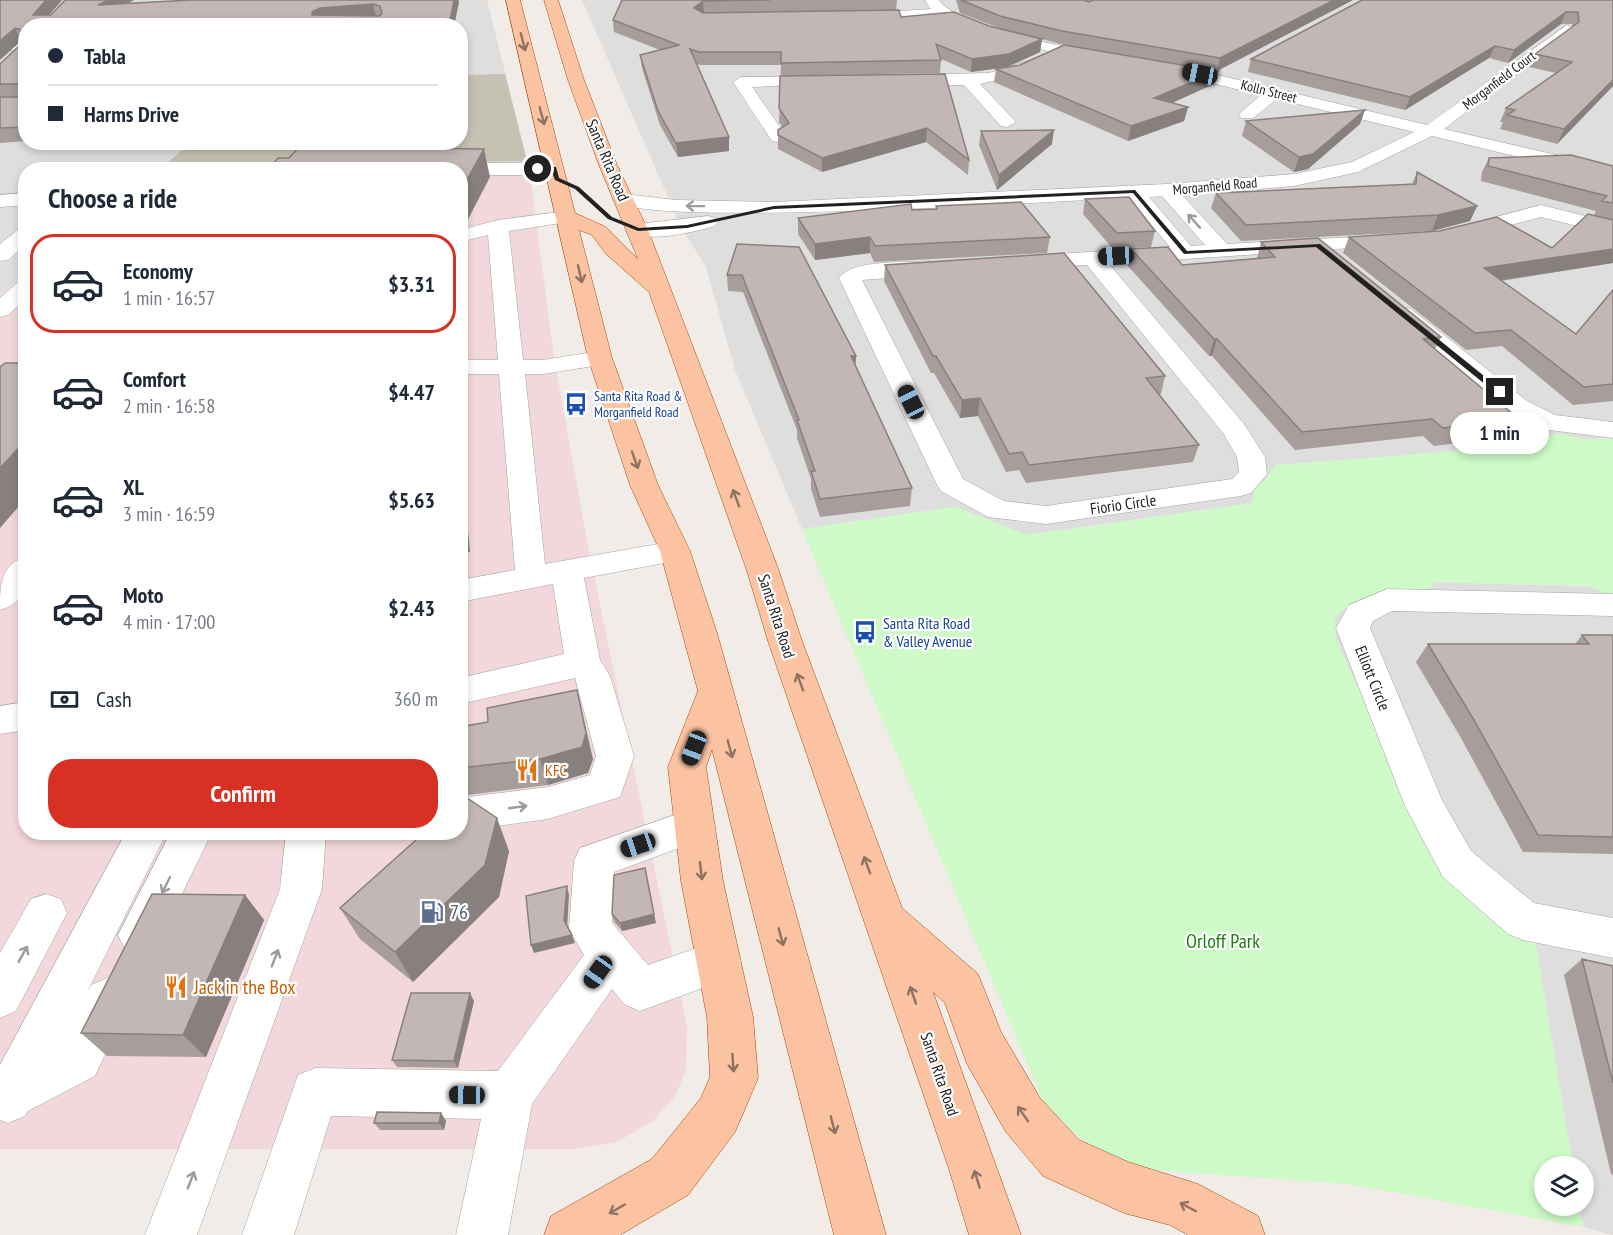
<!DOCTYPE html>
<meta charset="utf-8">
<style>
body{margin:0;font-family:"PT Sans Narrow",sans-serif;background:#f2f2f3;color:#1f2937;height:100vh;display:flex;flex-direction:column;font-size:22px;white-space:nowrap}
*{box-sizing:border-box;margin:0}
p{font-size:20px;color:#747a83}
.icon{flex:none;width:33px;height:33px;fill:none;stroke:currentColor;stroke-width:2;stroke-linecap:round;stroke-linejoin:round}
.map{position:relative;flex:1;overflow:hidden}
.side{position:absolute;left:18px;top:162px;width:450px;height:678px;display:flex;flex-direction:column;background:#fff;border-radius:24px;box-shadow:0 3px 9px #0003}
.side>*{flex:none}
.banner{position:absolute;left:18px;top:18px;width:450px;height:132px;border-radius:24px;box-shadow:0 3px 9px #0003;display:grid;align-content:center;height:132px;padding:0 30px;background:#fff}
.buttons{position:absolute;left:1534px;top:1156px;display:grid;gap:12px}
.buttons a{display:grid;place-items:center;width:60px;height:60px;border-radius:50%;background:#fff;box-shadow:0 3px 9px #0003;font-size:30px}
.end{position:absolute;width:27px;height:27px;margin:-14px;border:8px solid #212121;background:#fff;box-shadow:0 0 0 3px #fff}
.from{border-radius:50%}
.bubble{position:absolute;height:42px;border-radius:21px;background:#fff;box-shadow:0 3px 9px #0003;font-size:20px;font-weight:800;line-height:42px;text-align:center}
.car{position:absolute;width:18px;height:36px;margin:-18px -9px;border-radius:8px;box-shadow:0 0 4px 2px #0007;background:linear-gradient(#222 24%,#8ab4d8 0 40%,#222 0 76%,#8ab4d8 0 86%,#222 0)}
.banner b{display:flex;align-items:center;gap:21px;height:57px;font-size:22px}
.banner b+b{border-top:2px solid #e0e1e3}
.banner i{width:15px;height:15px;background:#1f2937}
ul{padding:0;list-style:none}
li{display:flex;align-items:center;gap:18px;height:99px;margin:0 12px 9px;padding:0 18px;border:3px solid transparent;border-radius:24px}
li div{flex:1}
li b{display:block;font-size:22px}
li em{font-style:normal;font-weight:800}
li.current{border-color:#d93025}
li>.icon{width:54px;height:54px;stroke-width:1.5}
h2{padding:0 30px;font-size:27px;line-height:72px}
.pay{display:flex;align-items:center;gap:15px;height:66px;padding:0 30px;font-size:22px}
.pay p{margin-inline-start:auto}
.action{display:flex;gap:12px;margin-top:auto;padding:12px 30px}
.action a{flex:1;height:69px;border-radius:24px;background:#d93025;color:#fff;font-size:24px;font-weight:800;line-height:69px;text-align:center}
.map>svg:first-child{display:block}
</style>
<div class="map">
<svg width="1613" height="1235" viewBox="0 0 1613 1235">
<rect width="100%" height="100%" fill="#f1ece8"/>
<!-- residential -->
<path fill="#dfdede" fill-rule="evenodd" d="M0,0H487L530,173L460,170H26L25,273L0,296ZM26,26H460V142H26Z
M582,0H1570L1613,8V438L1585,439L1557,433L1548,438L1514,443L1269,474L1266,480L1255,488L1252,503L1026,535L955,507L802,529L735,370L706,267L681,227Z
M1435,582L1587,586L1613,596V1235L1583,1227L1579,1206H1584V1167H1573L1535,939L1438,860L1336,640L1335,617L1350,604L1373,593Z"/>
<!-- commercial -->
<path fill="#f2d8dc" d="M461,173H530L554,358L588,546L687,1026L686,1069L676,1095L653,1121L617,1142L576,1149H0V296L25,273L26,832H460Z"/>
<!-- construction -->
<path fill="#c6c2b3" d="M505,74L527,161L164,166L190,143L460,142L461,75Z"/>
<!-- park -->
<path fill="#cdfac7" d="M1557,433L1585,439L1613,438V596L1587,586L1435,582L1428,591C1388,590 1366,589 1335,617L1336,640L1438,860L1535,939L1573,1167H1545V1206H1579L1583,1227L1348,1184L1142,1169L1088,1145L1044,1103L802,529L955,507L1027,535L1252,503L1255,488L1266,480L1275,465L1445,452L1548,438Z"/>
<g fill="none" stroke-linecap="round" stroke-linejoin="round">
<!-- minor casing -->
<g stroke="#a2a2a2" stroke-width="1">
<path id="minor" d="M925,0H939C953,22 1036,41 1063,46C1075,48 1099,47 1108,56L1100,61L1060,54L988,36L938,16L855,22L848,18L855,14L931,9Z
M1567,25L1574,29L1572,32L1444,129L1613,168V180L1432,136L1358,172L1294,186L1182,195L1227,244L1390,235L1397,237L1400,241L1397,245L1109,264L1244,424L1265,457L1267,474L1251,493L1241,496L1046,524L988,517L941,491L937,485L839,278C852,259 907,263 929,261L937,263L940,268L937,273L929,275L862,280L963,479L1004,501L1046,506L1232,479L1239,472L1237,457L1223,433L1087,265L1025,268L1017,267L1014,262L1017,257L1025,256L1170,247L1129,198C1069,200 635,229 615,200L625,194L676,200L774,202L1167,184L1294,174L1352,162L1414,132L1277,99L1253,118H1241L1239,114L1261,95L1166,72L1163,69L1166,66L1171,64L1427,125ZM1162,196L1205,245L1191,246L1149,197Z
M26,41V49L0,51V43Z
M1038,58L1046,63L1028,73L980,84L1016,122L1007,127L1001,126L964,85H903L895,80L903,75L989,73Z
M824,76L832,81L830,84L752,87L787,137L778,142L772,141L733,82L741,77Z
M312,163L321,169L121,170L130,164Z
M445,163H554L563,169L554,175H460V170L436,169Z
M26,193V205L0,207V195Z
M1541,205L1613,223V235L1541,217L1462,238L1455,236L1452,232L1455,228Z
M567,211L574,213L577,217L574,221L509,231L523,360H543L600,351L609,353L612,358L609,363L600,365L543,374H525L545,564L675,541L686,544L690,551L686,558L675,561L584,578L600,660L610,676L634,756L620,797L548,819L460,831V798L548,787L590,775L596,756L575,678L460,704V678L564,654L553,584L460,602V580L515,570L499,374H460V360H498L488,235L460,242V230L498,220Z
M708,216L715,218L718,222L715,226C690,233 656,241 631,234L628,230L631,226L638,224Z
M26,227V244L8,260L0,261V244L19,229Z
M26,280V299L8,315L0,317V298L18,282Z
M1403,307L1411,309L1527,401L1555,415L1613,422V438L1549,430L1509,413L1395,319L1391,314L1395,309Z
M26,557C26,580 27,603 0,610C0,587 0,564 26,557Z
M1387,589L1613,594V616L1392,611L1373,621L1370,628L1442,800L1471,851L1534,903L1613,918V958L1523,940L1508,934L1443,877L1405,806L1336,628L1349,605Z
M26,702V730L0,734V706Z
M695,808L709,813L715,825L709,837L614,872L612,923L648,965L719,940L735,946L741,961L735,976L640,1011L624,1004L612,989L532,1104L508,1235H456L481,1119L331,1116L294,1235H242L298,1075L315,1068L498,1071L584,955L569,929L574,861L580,848Z
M126,832H167L86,994L91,985L107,978L123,985L130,1000L95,1076L28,1111L25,1116L8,1123L0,1120V1065Z
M171,832H212L155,949L140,955L125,949L118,935Z
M286,832H326L322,889L197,1235H145L280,889Z
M46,894L61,899L67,913L16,1011L0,1018V953L31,899Z"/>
</g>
<!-- major casing -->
<g stroke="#9f4a00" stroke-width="1">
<path id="major" d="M506,0H520L575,213L606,227L638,259L599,165L568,80L544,0H558L584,80L617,165L648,230L779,571L802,641L902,908L978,974L1001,1032L1040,1098L1079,1140L1128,1162L1198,1184L1258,1216L1265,1235H1188L1170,1225L1124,1213L1043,1176L1006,1132L967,1064L945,1003L933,992L1021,1235H969L949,1169L768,641L747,571L649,292L606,254L592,235L579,230L612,358L658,485L690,551L717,633L886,1235H834L712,749L706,767L723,881L753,1017L758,1078L735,1132L688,1195L620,1235H544L551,1216L652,1159L701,1098L710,1077L707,1017L681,881L668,767L698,691L660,551L630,485L588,358Z"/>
</g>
<!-- minor -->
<use href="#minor" fill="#fff" fill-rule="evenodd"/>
<!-- major -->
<use href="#major" fill="#fcc3a2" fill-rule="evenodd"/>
</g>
<!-- wall -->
<path fill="#a79d9b" d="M0,0H62L49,15H51L65,0H134L128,3L191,0H458L459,2L454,26H26V141L0,143V64L21,44L22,41H21Z
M622,0H897L896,10L901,17L989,26L999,28L960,13L956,0H1353L1217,71L1060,44L1042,39L1040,52L1007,67L971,72L941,59L940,73L817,75L945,74L969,160L968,175L926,142L822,172L778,149V130L783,127L779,122L781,65H700L697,64L729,137V151L678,157L660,125L642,68L640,55L660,50L614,32L613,20Z
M1613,0V86L1557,144L1500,129L1503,122H1500L1506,108L1556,73L1529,67L1535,54L1572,27V24H1561L1508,63L1489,58L1405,110L1248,72L1251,59Z
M996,69L1214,84L1172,103L1188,107L1184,121L1128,141L994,82Z
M1246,121L1360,124L1308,169L1294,172L1242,136Z
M981,131L1052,144L997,190L979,145Z
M1489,158L1613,166V263L1501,281L1576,334L1613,290V401L1573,405L1502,346L1466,350L1343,253L1349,237L1552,248L1594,215L1596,211L1481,181L1482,172Z
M1417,172L1477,206L1470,221L1432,231L1241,241L1211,208L1216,193L1412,184Z
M1085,199L1155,231L1151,247L1113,249L1083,214Z
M936,206L1050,237L1047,253L874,262L870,253L815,260L798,234V218L936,209Z
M1261,242L1441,337L1435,349L1519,419L1509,436L1434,446L1423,436L1295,450L1212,356H1209L1127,265L1131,249L1182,265L1257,258Z
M737,244L856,356L855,364L912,488L910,506L820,517L811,489V479L797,438V430L743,292L728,291L727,275Z
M885,265L1165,376L1161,394H1158L1199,445L1193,462L1026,483L1019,470L1006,472L978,416L960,418L934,373H931L884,281Z
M1582,635H1613V854L1523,852L1461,738L1416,662L1428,644H1575Z
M460,727L593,759L588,773L548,785L460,796Z
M509,851L499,897L413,982L360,939L340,908Z
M245,895L264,920L206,1057L107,1056L81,1033Z
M612,914L656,923L622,931L614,922Z
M1582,959L1613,966V1175L1611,1174L1564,975Z
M474,1001L458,1068L397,1067L392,1060Z
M441,1113L446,1121L444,1130H380L374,1123Z"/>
<!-- shaded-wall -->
<path fill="#88807e" d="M46,0H62L40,26L33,15Z
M108,0H134L103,17L98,5Z
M454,0H458L459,2L454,26H449Z
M1334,0H1353L1217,71L1220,58Z
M703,1L704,13L695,20L694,8Z
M373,4L376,16L312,15V12L320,8Z
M1566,12L1561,24L1508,63L1514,50Z
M15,28L21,41L0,60V41Z
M1042,39L1040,52L1007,67L971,72L972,59Z
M1495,46L1489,58L1405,110L1410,97Z
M1218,71L1214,84L1151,112L1154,98Z
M1613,80V86L1557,144L1564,129Z
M1188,107L1184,121L1128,141L1131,126Z
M1365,110L1360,124L1308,169L1294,172L1299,157Z
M927,128L926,142L822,172V158Z
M1054,130L1052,144L997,190L999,175Z
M729,137V151L678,157L676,143Z
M484,149L490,177L464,227L460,228V192Z
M207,163L209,170H200Z
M1477,206L1470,221L1432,231L1438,215Z
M870,237V253L815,260V244Z
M1613,249V263L1476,284L1484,268Z
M1214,339H1217L1212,356H1209Z
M851,356H856L855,373Z
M980,398L978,416L960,418L962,400Z
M460,438L470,552L460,554Z
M26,440V498L0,528V468Z
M577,690L593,759L588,773L548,785L540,759Z
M497,818L509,851L499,897L413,982L395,952Z
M645,868L656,923L622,931L620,923Z
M567,886L569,895L567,929L564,920Z
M245,895L264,920L206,1057L183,1035Z
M572,935L575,943L534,953L531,945Z
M470,993L474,1001L458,1068L454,1061Z
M441,1113L446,1121L444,1130L439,1123Z"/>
<!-- building -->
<path fill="#c2b7b4" stroke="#88807e" stroke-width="1.5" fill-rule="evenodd" d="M0,0H46L33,15H51L65,0H108L98,5L191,0H454L449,26H26V127L0,128V97H21V84H0V64L21,44L22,30L15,28L0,41ZM373,4L380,6L382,13L380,16L312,15V12L320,8Z
M622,0H770L703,1L694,8L703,13L899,10L901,17L954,12L989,26L1042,39L1009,54L972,59L936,44L941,60L781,63V52H699L690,49L729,137L676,143L658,111L640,55L679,45L613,20Z
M961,0H1084L1089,2L1093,0H1334L1220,58L1062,31L1000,16Z
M1362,0H1613V80L1564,129L1507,115L1515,110L1506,108L1572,62L1535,54L1579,22L1578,12H1566L1514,50L1495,46L1410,97L1251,59Z
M1064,45L1218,71L1154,98L1188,107L1131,126L996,69L1020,65Z
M945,74L969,160L927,128L822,158L778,135V130L789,123L779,108L780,76Z
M1365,110L1313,154L1299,157L1246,121Z
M1054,130L999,175L981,131Z
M299,147L484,149L460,192V170H268L278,158H289Z
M1571,155L1613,166V203L1602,201L1607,196L1488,166L1489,158Z
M135,163H207L200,170H128Z
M1417,172L1477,206L1438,215L1246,225L1216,193L1416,184Z
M1129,197L1155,231L1117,233L1085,199Z
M1021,202L1050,237L875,246L870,237L815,244L798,218L911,204L912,210L937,209L936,206Z
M1588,214L1613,220V249L1484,268L1576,334L1613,290V384L1584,387L1511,330L1475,333L1349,237L1439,231L1497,217L1552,248Z
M1318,238L1441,337L1423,339L1519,419L1443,428L1432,419L1302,432L1217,339H1214L1131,249L1168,247L1182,265L1275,257L1261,242Z
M737,244L799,247L856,356H851L912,488L820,499L811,471H815L797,420H799L742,275H727Z
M1064,253L1165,376L1146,378L1199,445L1029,465L1022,452L1009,454L980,398L962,400L936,356H933L885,265Z
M5,363H26V440L0,468V367Z
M1582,635H1613V837L1538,835L1474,720L1428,644H1589Z
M577,690L586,733L582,747L540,759L460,768V727L488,722L487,708Z
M463,798H467L497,818L485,865L395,952L340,908L425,832H460V800Z
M645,868L654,914L620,923L612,914L614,875Z
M567,886L564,920L572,935L531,945L526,896Z
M152,894L245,895L183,1035L81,1033Z
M1582,959L1613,966V1083Z
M411,993H470L454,1061L392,1060Z
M377,1112L441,1113L439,1123H374Z"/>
<!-- one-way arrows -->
<defs><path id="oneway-shaft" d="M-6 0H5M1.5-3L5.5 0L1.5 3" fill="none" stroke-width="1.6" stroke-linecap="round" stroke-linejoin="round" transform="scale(1.5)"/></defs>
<g stroke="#8e7262">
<use href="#oneway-shaft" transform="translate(523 42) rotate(76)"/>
<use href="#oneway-shaft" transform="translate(542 116) rotate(75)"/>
<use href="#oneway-shaft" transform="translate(580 274) rotate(77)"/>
<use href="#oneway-shaft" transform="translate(635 460) rotate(70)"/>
<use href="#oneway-shaft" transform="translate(736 498) rotate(-110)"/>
<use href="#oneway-shaft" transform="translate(800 682) rotate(-110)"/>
<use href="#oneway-shaft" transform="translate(730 749) rotate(75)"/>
<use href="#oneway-shaft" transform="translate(867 865) rotate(-110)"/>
<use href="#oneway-shaft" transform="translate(701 871) rotate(83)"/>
<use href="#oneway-shaft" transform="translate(781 937) rotate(75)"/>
<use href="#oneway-shaft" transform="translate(913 995) rotate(-109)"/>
<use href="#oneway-shaft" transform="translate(733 1063) rotate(86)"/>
<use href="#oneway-shaft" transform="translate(1023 1114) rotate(-125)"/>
<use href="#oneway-shaft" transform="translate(833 1125) rotate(75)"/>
<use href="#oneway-shaft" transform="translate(977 1179) rotate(-107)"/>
<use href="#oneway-shaft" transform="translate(1188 1207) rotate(-152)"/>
<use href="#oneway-shaft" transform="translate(617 1209) rotate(150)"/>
</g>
<g stroke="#9b9b9b">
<use href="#oneway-shaft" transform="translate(695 206) rotate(-179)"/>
<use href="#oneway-shaft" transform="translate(1194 221) rotate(-132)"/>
<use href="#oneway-shaft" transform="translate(518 807) rotate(-8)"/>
<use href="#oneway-shaft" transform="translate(166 885) rotate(117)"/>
<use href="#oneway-shaft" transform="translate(23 954) rotate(-61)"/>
<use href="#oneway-shaft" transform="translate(275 958) rotate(-69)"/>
<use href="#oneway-shaft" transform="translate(191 1180) rotate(-69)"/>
</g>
<!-- route -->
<path fill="#212121" d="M538,167H556L559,178L579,187L612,217L639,228L687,225L774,206L1135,190L1187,251L1320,244L1504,392L1497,394L1316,247L1184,254L1133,193L774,209L687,228L638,231L608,219L575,189L555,180L551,170H536Z"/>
<!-- icons -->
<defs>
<g id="bus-bare" transform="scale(1.8)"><path d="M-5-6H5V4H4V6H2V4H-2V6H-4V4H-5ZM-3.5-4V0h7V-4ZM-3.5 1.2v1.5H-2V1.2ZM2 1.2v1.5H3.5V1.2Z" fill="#1a4fb4" stroke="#fff" stroke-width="2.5" paint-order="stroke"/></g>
<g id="restaurant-bare" transform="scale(1.8)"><path d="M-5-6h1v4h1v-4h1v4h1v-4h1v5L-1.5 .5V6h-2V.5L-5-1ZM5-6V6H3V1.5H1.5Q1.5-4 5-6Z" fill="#e8710a" stroke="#fff" stroke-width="2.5" paint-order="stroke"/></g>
<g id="fuel-bare" transform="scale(1.8)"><path d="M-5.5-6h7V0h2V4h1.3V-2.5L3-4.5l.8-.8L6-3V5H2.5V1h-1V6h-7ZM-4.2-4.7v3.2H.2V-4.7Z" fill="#5c6f8a" stroke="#fff" stroke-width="2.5" paint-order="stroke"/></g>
</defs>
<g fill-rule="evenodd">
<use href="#bus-bare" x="576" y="404"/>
<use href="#bus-bare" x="865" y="632"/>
<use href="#restaurant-bare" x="527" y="770"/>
<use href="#fuel-bare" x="432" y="912"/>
<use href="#restaurant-bare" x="176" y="987"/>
</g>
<g text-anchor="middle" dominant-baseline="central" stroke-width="4.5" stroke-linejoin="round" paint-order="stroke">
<!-- far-street labels -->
<g font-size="14" fill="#212121" stroke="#fff">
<text transform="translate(1499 80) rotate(-37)">Morganfield Court</text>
<text transform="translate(1269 91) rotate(14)">Kolln Street</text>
<text transform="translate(1215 186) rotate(-5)">Morganfield Road</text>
</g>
<!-- far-transit labels -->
<g font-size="14" fill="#164399" stroke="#fff" text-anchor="start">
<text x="594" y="396">Santa Rita Road &amp;<tspan x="594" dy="16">Morganfield Road</tspan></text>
</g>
<!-- street labels -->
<g font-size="16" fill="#212121" stroke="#fff">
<text transform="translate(608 160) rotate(67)">Santa Rita Road</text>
<text transform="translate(1123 504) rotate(-8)">Fiorio Circle</text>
<text transform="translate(777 616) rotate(72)">Santa Rita Road</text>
<text transform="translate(1373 678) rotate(68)">Elliott Circle</text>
<text transform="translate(940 1074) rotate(71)">Santa Rita Road</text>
</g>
<!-- transit labels -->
<g font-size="16" fill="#164399" stroke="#fff" text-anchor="start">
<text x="883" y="623">Santa Rita Road<tspan x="883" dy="18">&amp; Valley Avenue</tspan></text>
</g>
<!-- food labels -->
<g font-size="16" fill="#c56008" stroke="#fff" text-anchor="start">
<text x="545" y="770">KFC</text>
</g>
<!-- near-service labels -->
<g font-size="20" fill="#4e5e75" stroke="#fff" text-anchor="start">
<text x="450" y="912">76</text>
</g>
<!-- near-park labels -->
<g font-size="20" fill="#1a830c" stroke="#fff">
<text x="1223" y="941">Orloff Park</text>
</g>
<!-- near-food labels -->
<g font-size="20" fill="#c56008" stroke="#fff" text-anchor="start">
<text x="194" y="987">Jack in the Box</text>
</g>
</g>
</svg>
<div class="buttons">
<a><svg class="icon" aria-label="layers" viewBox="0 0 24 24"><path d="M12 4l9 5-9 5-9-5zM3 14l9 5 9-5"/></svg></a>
</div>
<i class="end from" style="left:538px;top:169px"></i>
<i class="end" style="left:1500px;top:392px"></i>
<div class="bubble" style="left:1450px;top:412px;width:99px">1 min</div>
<i class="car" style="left:1200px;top:74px;rotate:281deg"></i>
<i class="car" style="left:1116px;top:256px;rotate:267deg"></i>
<i class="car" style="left:911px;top:402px;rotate:334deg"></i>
<i class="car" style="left:694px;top:748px;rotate:201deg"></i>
<i class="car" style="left:638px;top:845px;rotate:251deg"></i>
<i class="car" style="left:598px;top:972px;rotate:215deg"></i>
<i class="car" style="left:467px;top:1095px;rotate:271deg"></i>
<div class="banner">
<b><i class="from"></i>Tabla</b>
<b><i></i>Harms Drive</b>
</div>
<section class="side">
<h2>Choose a ride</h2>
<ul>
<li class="current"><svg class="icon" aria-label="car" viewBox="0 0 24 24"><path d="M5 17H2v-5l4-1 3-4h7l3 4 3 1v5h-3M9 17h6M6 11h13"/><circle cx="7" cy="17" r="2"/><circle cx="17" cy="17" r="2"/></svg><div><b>Economy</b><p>1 min · 16:57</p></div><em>$3.31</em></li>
<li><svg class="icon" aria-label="car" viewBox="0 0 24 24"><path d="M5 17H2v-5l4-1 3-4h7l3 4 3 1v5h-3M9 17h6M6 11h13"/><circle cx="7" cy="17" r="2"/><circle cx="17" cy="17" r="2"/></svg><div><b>Comfort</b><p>2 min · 16:58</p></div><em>$4.47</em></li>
<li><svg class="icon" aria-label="car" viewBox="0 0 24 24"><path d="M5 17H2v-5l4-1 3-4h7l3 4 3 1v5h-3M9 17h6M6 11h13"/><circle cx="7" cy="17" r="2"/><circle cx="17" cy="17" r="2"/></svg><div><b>XL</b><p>3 min · 16:59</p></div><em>$5.63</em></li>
<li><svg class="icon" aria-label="car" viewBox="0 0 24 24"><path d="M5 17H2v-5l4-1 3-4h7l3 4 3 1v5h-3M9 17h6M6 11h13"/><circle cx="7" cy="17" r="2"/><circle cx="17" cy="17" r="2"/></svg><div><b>Moto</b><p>4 min · 17:00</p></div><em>$2.43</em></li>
</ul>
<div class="pay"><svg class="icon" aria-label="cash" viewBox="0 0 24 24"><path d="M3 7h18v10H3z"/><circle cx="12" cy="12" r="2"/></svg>Cash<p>360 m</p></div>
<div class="action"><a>Confirm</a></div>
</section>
</div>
